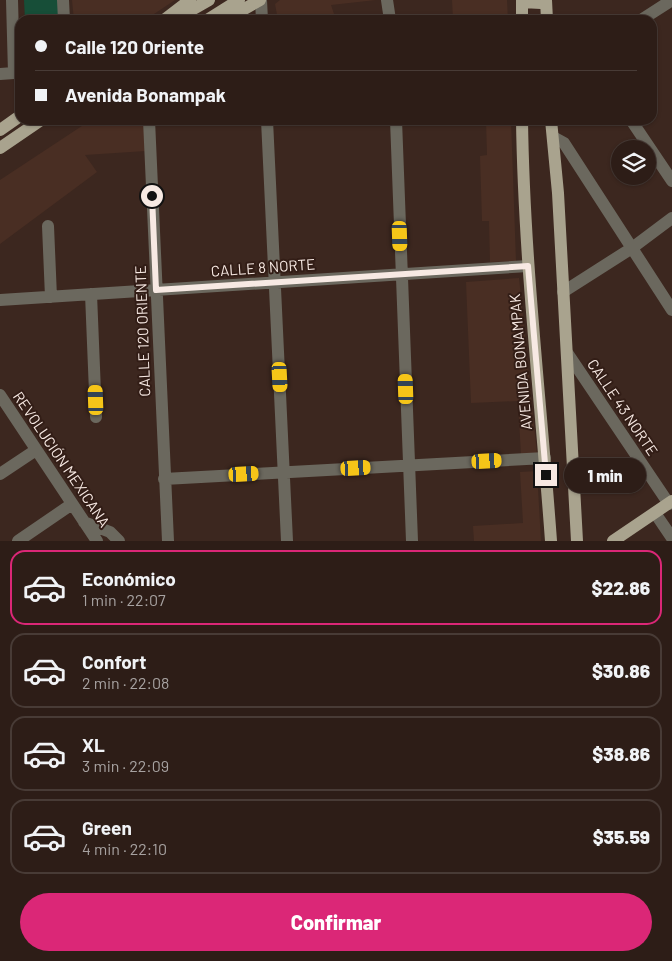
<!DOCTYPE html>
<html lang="es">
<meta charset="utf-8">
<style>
body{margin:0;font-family:Barlow,sans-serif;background:#392a24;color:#f1f3f6;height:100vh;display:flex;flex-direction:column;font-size:19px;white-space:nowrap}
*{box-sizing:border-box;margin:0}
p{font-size:16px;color:#a7a2a1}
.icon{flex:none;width:28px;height:28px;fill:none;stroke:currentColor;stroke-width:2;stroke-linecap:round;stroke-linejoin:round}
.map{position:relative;height:541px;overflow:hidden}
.drawer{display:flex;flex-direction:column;background:#2d1d17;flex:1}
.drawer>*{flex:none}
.hud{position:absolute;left:15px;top:15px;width:642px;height:110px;border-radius:15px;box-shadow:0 1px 4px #0004,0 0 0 1px #483b36;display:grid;align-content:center;height:110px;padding:0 20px;background:#2d1d17}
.buttons{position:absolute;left:611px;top:140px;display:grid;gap:10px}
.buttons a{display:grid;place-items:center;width:45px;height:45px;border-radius:50%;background:#2d1d17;box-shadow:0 1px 4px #0004,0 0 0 1px #483b36;font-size:25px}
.end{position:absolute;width:22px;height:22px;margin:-11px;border:6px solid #f7e9e3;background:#111;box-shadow:0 0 0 2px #111}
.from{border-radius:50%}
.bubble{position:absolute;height:35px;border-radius:18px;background:#2d1d17;box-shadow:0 1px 4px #0004,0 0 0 1px #483b36;font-size:16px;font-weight:800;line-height:35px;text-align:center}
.car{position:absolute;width:15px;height:30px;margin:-15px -8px;border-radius:6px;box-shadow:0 0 4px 1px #0007;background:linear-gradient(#f5c518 24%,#345 0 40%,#f5c518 0 76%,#345 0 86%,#f5c518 0)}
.hud b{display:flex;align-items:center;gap:18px;height:48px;font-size:19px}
.hud b+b{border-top:1px solid #483b36}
.hud i{width:12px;height:12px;background:#f1f3f6}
ul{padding:9px 0 0;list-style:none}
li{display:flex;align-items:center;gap:15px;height:75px;margin:0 10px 8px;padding:0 10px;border:2px solid #483b36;border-radius:15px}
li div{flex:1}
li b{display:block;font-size:19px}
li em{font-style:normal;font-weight:800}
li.current{border-color:#db2777}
li>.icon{width:45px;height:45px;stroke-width:1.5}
.action{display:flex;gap:10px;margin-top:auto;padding:10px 20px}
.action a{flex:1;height:58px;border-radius:30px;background:#db2777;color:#fff;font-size:20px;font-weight:800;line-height:58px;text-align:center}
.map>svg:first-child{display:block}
</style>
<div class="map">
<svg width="672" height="541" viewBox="0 0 672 541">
<rect width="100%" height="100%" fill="#3c271f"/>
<!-- built -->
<path fill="#492e23" d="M72,0H175L145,20H74Z
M280,0H376L331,5L336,20H278L275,4Z
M452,0H507L508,20H471V18L453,19Z
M91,120H144L146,151L85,155L97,172L0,244V180Z
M486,120H511L516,261L490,262L489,221H482L480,156L487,155Z
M519,278L537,454L521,455L518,401L471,403L466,282Z
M537,471L541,541H474L473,526L523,523L520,472Z"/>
<!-- green -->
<path fill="#174e38" d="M24,0H58L59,20H25Z"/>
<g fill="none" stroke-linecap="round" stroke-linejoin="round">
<!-- minor -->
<path stroke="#6b685e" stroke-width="12" d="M63,0L64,20
M261,0L262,20
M387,0L390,20
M641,20L672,0
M0,74L14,73L12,0
M149,120L168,541
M267,120L287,541
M396,120L412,541
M631,120L672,181
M553,137L564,143L672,310
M48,226L51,297
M563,292L632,248L672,218
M91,294L96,417
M0,300L528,266
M568,354L669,504
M0,395L97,541
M0,474L36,450
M164,479L545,458
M655,513L672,538
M84,522L110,532L119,541
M18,541L72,504"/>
<!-- major -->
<path stroke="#a9a38e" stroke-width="12" d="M546,0L547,20
M522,2L541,3L545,0
M164,20L190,0
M174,20L209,0
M207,20L239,0
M225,20L260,0
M522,20V0
M522,120C524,261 541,401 551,541
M551,120L558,193L577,541
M0,130L20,116
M0,148L41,120
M613,541L672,501"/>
</g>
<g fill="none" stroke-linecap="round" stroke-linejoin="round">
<!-- route -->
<path stroke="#f7e9e3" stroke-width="6" d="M152,196L156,290L528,266L546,475"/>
</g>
<g text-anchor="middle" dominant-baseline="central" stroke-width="4" stroke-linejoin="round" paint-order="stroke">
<!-- street labels -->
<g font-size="15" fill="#f7e9e3" stroke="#321d16">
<text transform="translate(263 267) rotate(-4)">CALLE 8 NORTE</text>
<text transform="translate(142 331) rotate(-92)">CALLE 120 ORIENTE</text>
<text transform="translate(520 362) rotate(-95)">AVENIDA BONAMPAK</text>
<text transform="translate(623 407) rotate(56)">CALLE 43 NORTE</text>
<text transform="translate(62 459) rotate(56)">REVOLUCIÓN MEXICANA</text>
</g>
</g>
</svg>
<div class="buttons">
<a><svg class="icon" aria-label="layers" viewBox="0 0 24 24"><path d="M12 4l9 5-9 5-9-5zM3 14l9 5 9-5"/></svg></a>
</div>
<i class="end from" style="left:152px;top:196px"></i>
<i class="end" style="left:546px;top:475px"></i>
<div class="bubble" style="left:564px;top:458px;width:82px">1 min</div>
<i class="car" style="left:400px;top:236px;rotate:178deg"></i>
<i class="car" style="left:280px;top:377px;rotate:177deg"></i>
<i class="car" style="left:406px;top:389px;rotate:358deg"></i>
<i class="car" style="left:96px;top:400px;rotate:358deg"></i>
<i class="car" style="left:487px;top:461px;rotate:87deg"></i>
<i class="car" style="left:356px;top:468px;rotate:87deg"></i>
<i class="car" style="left:244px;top:474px;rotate:87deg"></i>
<div class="hud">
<b><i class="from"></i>Calle 120 Oriente</b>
<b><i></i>Avenida Bonampak</b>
</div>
</div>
<section class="drawer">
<ul>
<li class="current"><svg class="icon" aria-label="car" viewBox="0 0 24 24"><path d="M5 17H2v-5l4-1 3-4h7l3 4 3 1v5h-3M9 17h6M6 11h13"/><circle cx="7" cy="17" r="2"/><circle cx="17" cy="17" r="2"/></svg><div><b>Económico</b><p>1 min · 22:07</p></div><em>$22.86</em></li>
<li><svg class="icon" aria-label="car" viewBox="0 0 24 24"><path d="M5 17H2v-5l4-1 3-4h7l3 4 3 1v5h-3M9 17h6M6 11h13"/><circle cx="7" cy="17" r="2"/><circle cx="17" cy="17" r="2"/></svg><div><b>Confort</b><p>2 min · 22:08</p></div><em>$30.86</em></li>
<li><svg class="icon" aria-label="car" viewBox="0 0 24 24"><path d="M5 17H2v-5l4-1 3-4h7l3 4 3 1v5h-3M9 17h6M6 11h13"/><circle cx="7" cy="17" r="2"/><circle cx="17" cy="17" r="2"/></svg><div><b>XL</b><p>3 min · 22:09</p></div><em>$38.86</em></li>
<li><svg class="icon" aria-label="car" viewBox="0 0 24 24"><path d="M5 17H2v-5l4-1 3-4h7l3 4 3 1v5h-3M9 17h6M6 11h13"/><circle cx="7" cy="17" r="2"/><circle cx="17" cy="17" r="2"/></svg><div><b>Green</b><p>4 min · 22:10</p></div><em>$35.59</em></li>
</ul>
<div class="action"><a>Confirmar</a></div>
</section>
